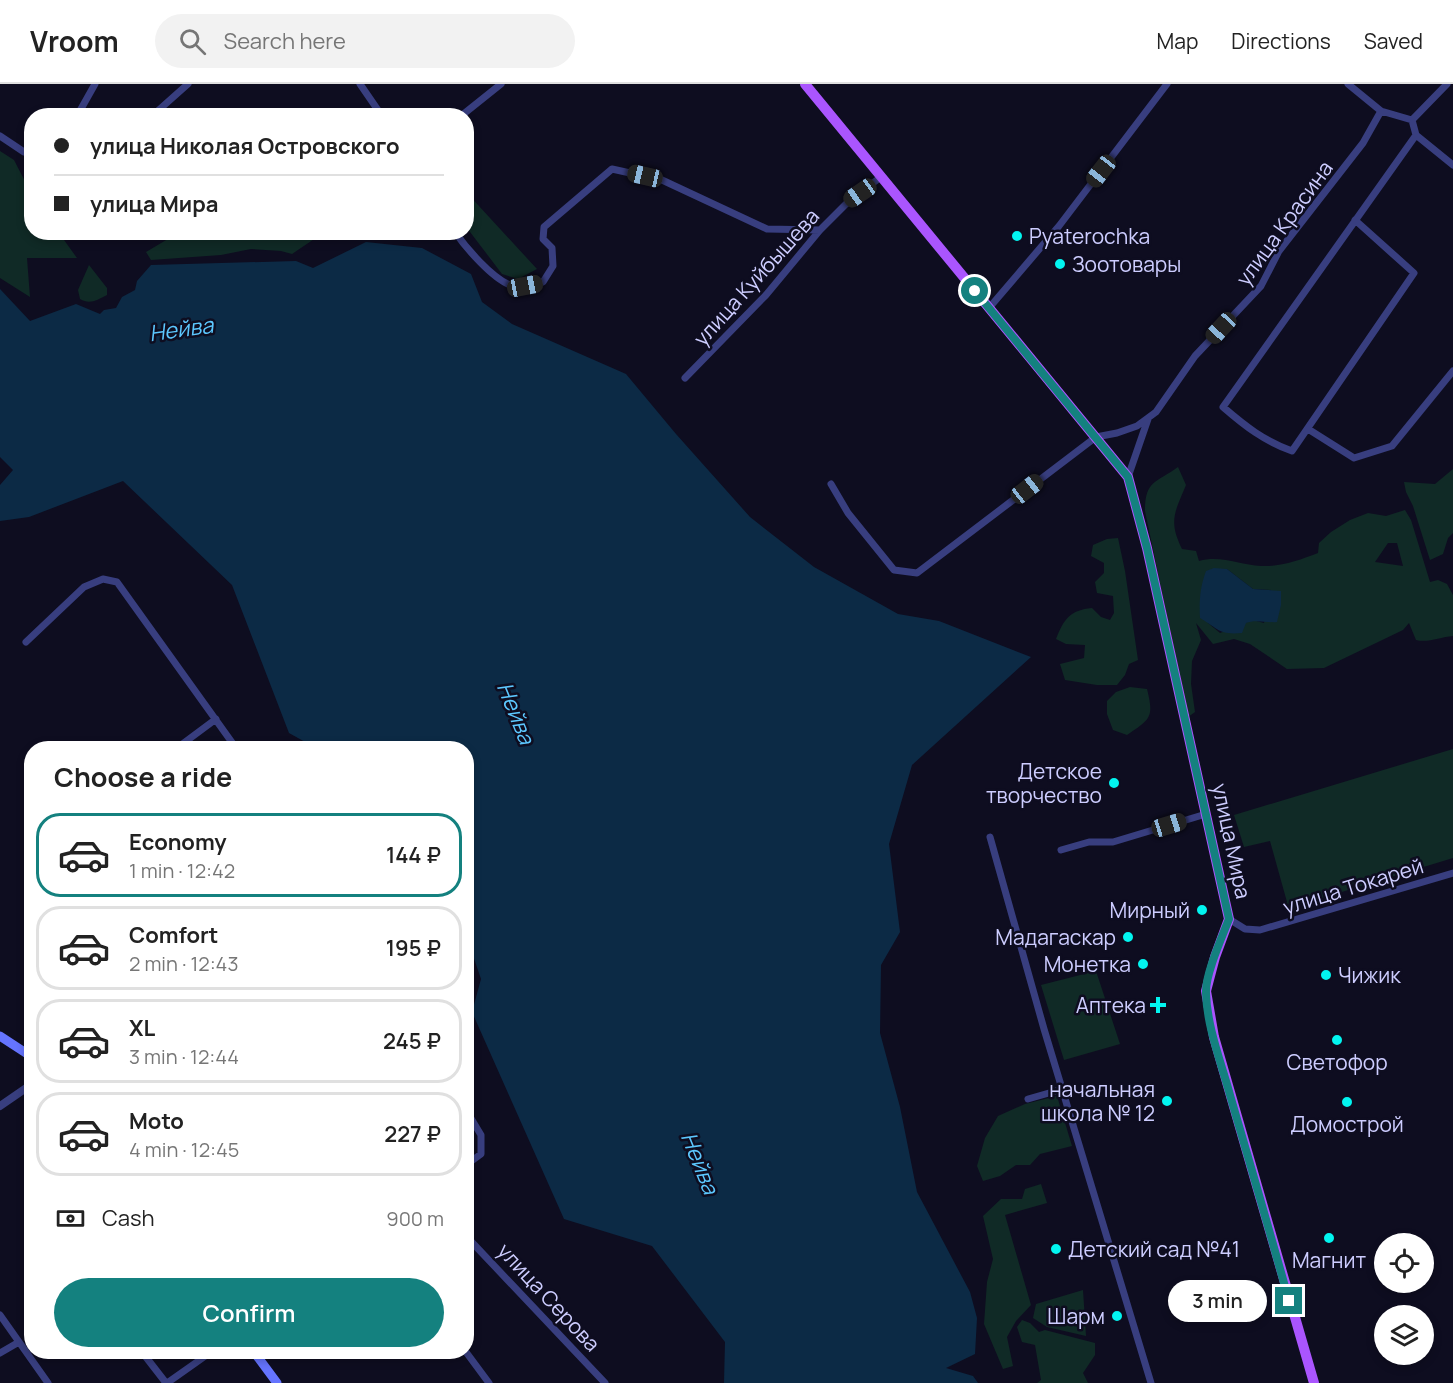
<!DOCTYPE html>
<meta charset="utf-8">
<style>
body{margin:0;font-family:Manrope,sans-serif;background:#f2f2f2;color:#222;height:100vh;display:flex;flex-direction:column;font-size:22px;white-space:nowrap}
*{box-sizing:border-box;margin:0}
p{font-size:20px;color:#767676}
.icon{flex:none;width:33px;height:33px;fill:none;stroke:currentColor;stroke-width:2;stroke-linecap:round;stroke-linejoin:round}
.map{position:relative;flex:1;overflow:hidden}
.side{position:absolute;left:24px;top:657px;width:450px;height:618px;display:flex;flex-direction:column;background:#fff;border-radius:24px;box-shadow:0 3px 9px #0003}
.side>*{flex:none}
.top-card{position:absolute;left:24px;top:24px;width:450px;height:132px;border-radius:24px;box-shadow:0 3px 9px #0003;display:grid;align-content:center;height:132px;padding:0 30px;background:#fff}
.tools{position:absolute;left:1374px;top:1149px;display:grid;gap:12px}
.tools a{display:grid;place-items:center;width:60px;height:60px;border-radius:50%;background:#fff;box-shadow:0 3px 9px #0003;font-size:30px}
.end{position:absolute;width:27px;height:27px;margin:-14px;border:8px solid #14817f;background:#fff;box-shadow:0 0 0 3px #fff}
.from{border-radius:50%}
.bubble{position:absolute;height:42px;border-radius:21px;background:#fff;box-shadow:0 3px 9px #0003;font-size:20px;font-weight:600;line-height:42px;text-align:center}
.car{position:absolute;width:18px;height:36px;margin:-18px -9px;border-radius:8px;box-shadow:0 0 4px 2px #0007;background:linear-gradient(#222 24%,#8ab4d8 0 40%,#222 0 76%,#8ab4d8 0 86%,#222 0)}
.top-card b{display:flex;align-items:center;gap:21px;height:57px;font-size:22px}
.top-card b+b{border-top:2px solid #e0e0e0}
.top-card i{width:15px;height:15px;background:#222}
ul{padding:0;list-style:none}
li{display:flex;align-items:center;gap:18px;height:84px;margin:0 12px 9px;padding:0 18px;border:3px solid #e0e0e0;border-radius:24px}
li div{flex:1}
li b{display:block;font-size:22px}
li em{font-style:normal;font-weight:600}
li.selected{border-color:#14817f}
li>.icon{width:54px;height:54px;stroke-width:1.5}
h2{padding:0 30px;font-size:27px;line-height:72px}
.pay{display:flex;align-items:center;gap:15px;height:66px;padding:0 30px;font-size:22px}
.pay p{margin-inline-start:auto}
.button{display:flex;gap:12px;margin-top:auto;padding:12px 30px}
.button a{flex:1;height:69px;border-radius:36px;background:#14817f;color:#fff;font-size:24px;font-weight:600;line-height:69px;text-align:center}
header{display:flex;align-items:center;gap:36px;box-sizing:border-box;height:84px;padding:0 30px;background:#fff;border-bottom:2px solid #e0e0e0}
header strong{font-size:28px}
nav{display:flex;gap:33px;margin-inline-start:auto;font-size:21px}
.search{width:420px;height:54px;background:#f2f2f2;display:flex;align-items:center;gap:15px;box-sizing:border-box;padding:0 21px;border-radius:33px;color:#767676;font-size:22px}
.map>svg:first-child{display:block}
</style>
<header>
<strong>Vroom</strong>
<div class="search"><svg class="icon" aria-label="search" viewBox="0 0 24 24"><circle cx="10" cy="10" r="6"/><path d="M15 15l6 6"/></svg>Search here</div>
<nav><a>Map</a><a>Directions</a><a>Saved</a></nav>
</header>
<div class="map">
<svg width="1453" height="1299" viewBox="0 0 1453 1299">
<rect width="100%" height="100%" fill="#0e0d20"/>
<!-- green -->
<path fill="#102a26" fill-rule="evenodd" d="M0,67L14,76L31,109L32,148L59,149L77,174H27L30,213L0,194Z
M467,109L537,185L518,195L502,190L467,144Z
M178,149V148L323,149L292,170L281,167L251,165L221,171L151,176L146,168Z
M89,181L107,204V211C97,216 90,221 80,215L78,206Z
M1178,383L1186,401C1175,428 1168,437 1182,465L1196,467L1199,477C1221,471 1240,481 1261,482C1280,483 1300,476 1318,469L1319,459L1331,448L1350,436L1368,429L1386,432L1405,426L1411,436L1430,498L1438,496L1447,500L1453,511V552C1440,553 1428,559 1416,556L1409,539L1403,546L1324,584L1287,585L1250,560L1234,555L1213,560L1196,539L1201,556L1192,577L1191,600L1195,628L1188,633L1145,427C1145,396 1156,399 1178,383ZM1388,459H1397L1403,482L1375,478ZM1227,485L1253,505L1271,506L1264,539L1253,536L1220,549L1208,539Z
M1453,385V449L1448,454L1443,470L1430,476L1413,422L1406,408L1404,398L1435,400Z
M1118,454L1125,487L1138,576L1129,580L1125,591L1117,601H1097L1065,596L1060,580L1084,574L1085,561L1066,560L1056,555C1064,535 1070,526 1092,524L1101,533L1110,536L1114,529L1113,512L1097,509L1095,498L1104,489V479L1091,472L1093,461L1107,455Z
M1130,603L1147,605C1154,633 1151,635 1127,651L1113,646L1107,630V617L1116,608Z
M1453,665V774L1286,825L1284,820L1287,818L1270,757L1244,763L1234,731Z
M1096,887L1120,960L1064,976L1041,901Z
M1057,1012L1072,1062L1040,1070L1030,1081H1016L1000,1092L983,1097L977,1082L985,1054L998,1032L1025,1020Z
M1041,1100L1047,1119L1005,1131L1031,1221L1016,1237L1007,1253L1013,1282L1003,1285L984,1240L987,1198L993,1175L983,1132L1001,1115H1022L1025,1105Z
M1083,1206L1086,1252L1047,1243L1033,1234L1036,1220Z
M1022,1236L1030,1239L1039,1248L1045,1246L1095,1259V1271L1083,1289L1088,1299H1037L1041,1296L1035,1261L1022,1258L1017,1243Z"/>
<!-- water -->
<path fill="#0c2a45" d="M366,158L422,164L471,190L482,218L512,240L626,290L676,350L750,433L814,483L898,530L939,537L1031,573L912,681L889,760L900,848L881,881L880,949L900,1023L917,1108L970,1208L977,1234L975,1270L946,1284L973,1292L978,1299H724L725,1258L652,1162L564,1135L472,928L481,895L467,854L466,664H316L289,649L232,501L123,397L29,433L0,437V401L13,386L0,373V205L30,237L76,220L100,230L104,226L116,224L122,213L135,206L137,197L151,181L296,177L313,184Z
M1214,484L1227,485L1253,505L1281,507V521L1277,538C1267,539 1255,535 1246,539L1242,549C1218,551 1219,545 1200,534C1199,517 1200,503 1206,487Z"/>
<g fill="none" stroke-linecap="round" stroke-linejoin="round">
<!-- minor -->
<path stroke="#383e7f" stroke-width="7" d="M360,0L382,32
M1348,0L1381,27L1412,36L1416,51L1453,81
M77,32L95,0
M152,32L188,0
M461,32L501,0
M1412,36L1447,0
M0,52L24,68H32
M1355,136L1414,189L1292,367C1264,357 1245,342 1223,323L1416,51
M455,148C466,164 492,194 510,201C520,204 533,200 543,198L553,182L552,164L543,155L544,143L612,85L662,96L767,145L820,146
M989,224L1059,142L1167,0
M685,294L766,211L820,146L850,116L881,93
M1308,345L1354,374L1392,362L1453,287
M1128,393L1148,335
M831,400L848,429L894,486L917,489L1096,353L1117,349L1137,342L1156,328L1195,272L1261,202L1279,167L1363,59L1381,27
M26,558L84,503L103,495L117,498L236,664
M177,664L216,635
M990,753L1044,945L1151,1299
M1061,766L1089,758H1113L1206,730
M1229,835L1245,845L1260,846L1453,789
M1028,1015L1063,1005
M466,1026L481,1051V1070L466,1081
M30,1120L32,1122
M466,1152L605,1299
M0,1231L48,1299
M142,1268L166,1299
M466,1268L489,1299
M0,1269L19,1258
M167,1299L211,1268"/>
<!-- tertiary -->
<path stroke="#383e7f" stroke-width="8" d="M0,1022L32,1000"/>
<!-- secondary -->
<path stroke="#6574fe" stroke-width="9" d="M0,952L32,973
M254,1268L277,1299"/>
<!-- primary -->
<path stroke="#aa55fe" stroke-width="10" d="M805,0L1128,393L1147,464L1229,835L1215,873L1206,907L1214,953L1314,1299"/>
</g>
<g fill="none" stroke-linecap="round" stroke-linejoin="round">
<!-- route -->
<path stroke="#14817f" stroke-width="8" d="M975,207L1128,393L1147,464L1229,835C1222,853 1205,891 1206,909C1207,943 1221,978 1230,1011C1250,1080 1270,1148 1289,1217"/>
</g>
<!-- markers -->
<g fill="#02f5f0" stroke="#0e0d20" stroke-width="2">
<circle cx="1017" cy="152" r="6"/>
<circle cx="1060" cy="180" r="6"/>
<circle cx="1114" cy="699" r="6"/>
<circle cx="1202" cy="826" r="6"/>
<circle cx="1128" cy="853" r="6"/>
<circle cx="1143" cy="880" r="6"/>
<circle cx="1326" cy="891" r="6"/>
<path d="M1155 912h6v6h6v6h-6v6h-6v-6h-6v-6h6z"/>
<circle cx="1337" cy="956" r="6"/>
<circle cx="1167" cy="1017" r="6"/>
<circle cx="1347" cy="1018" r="6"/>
<circle cx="1329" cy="1154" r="6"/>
<circle cx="1056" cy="1165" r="6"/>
<circle cx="1117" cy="1232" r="6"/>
</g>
<g text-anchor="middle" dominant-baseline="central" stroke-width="5" stroke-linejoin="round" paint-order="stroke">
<!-- street labels -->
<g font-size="21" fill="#cdcdff" stroke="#0e0d20">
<text transform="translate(1284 139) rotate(-54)">улица Красина</text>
<text transform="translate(756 193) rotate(-48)">улица Куйбышева</text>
<text transform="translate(1232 757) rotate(78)">улица Мира</text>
<text transform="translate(1353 802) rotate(-17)">улица Токарей</text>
<text transform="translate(549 1213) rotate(47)">улица Серова</text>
</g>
<!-- poi labels -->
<g font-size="21" fill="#cdcdff" stroke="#0e0d20" text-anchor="end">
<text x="1029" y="152" text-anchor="start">Pyaterochka</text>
<text x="1072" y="180" text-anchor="start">Зоотовары</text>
<text x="1102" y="687">Детское<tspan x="1102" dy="24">творчество</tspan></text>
<text x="1190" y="826">Мирный</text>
<text x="1116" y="853">Мадагаскар</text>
<text x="1131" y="880">Монетка</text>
<text x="1338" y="891" text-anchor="start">Чижик</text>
<text x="1146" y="921">Аптека</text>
<text x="1337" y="978" text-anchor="middle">Светофор</text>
<text x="1155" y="1005">начальная<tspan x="1155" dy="24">школа № 12</tspan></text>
<text x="1347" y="1040" text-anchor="middle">Домострой</text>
<text x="1068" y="1165" text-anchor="start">Детский сад №41</text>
<text x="1329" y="1176" text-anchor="middle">Магнит</text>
<text x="1105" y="1232">Шарм</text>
</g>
<!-- water labels -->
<g font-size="22" font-style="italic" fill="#5cc7fe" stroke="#0e0d20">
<text transform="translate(181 245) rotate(-8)">Нейва</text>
<text transform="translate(516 629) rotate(68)">Нейва</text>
<text transform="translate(700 1079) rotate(68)">Нейва</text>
</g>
</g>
</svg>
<div class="tools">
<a><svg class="icon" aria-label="locate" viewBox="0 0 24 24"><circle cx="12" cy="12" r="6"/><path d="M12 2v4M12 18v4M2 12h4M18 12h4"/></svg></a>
<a><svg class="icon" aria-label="layers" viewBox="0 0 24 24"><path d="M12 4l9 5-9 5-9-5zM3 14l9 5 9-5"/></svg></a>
</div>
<i class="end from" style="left:975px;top:207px"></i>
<i class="end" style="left:1289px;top:1217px"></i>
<div class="bubble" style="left:1168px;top:1196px;width:99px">3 min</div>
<i class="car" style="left:1101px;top:87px;rotate:218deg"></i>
<i class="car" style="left:645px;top:92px;rotate:283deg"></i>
<i class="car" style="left:860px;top:109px;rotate:235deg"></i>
<i class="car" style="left:525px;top:202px;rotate:79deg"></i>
<i class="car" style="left:1221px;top:244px;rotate:223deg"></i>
<i class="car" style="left:1027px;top:405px;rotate:52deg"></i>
<i class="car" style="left:1169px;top:741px;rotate:73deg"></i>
<div class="top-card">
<b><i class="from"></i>улица Николая Островского</b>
<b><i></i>улица Мира</b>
</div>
<section class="side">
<h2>Choose a ride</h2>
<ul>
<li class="selected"><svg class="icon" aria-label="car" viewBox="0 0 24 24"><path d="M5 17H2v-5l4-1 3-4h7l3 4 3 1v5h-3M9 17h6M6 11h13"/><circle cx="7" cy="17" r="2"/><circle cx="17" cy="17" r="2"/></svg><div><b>Economy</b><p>1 min · 12:42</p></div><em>144 ₽</em></li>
<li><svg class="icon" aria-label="car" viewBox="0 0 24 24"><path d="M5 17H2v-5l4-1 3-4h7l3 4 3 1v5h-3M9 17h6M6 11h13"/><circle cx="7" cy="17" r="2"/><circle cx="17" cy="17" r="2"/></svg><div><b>Comfort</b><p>2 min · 12:43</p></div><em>195 ₽</em></li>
<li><svg class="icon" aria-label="car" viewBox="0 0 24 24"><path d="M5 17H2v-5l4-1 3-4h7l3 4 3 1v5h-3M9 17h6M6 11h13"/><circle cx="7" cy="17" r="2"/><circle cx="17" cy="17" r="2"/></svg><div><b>XL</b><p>3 min · 12:44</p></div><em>245 ₽</em></li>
<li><svg class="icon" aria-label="car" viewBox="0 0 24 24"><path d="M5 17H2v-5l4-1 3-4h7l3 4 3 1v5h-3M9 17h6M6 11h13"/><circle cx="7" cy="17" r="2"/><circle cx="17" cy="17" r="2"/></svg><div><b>Moto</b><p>4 min · 12:45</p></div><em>227 ₽</em></li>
</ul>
<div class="pay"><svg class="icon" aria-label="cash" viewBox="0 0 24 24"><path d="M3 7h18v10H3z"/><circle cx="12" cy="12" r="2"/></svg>Cash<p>900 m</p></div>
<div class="button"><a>Confirm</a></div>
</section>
</div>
